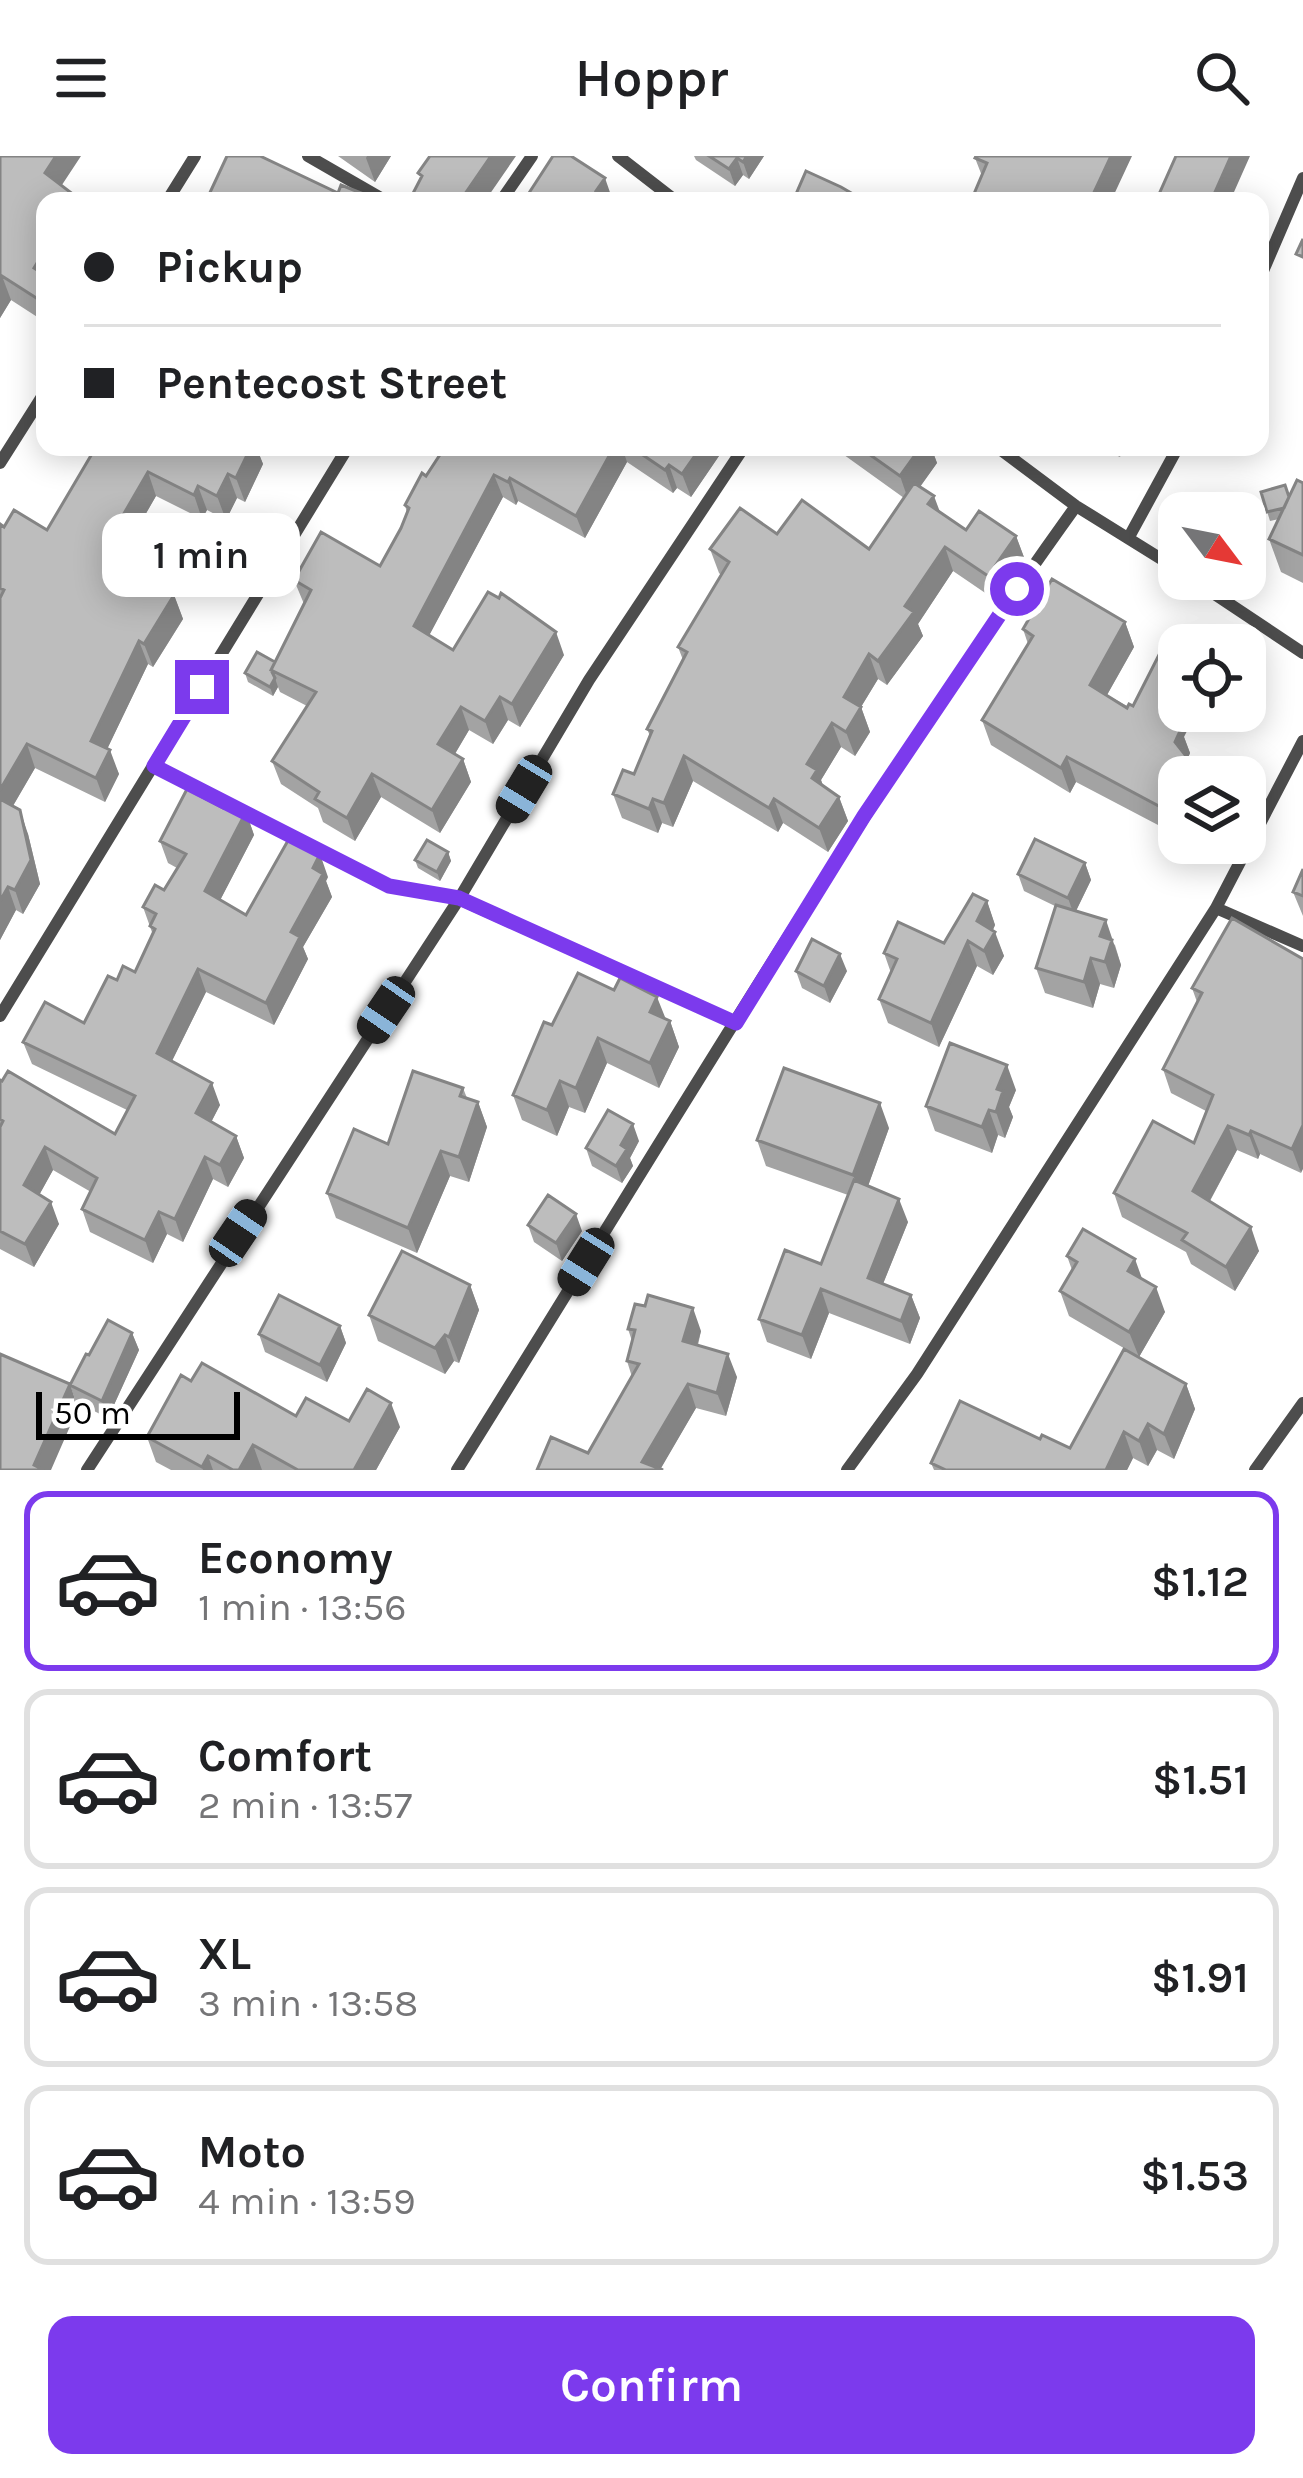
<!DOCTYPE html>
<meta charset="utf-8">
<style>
body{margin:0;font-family:Karla,sans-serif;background:#f2f2f2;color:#202124;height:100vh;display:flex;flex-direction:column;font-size:45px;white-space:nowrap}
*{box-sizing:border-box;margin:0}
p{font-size:39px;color:#757577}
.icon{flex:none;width:66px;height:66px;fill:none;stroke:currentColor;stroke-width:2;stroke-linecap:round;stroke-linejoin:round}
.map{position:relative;height:1314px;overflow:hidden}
.side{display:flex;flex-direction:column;background:#fff;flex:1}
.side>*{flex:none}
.banner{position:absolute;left:36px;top:36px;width:1233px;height:264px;border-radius:24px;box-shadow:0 6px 30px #0003;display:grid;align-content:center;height:264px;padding:0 48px;background:#fff}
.needle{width:78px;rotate:122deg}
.fabs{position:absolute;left:1158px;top:336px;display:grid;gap:24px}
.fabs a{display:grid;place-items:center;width:108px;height:108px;border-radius:24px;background:#fff;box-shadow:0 6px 30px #0003;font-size:60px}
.scale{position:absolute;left:36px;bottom:30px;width:204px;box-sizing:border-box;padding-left:12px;border:6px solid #000;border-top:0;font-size:33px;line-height:42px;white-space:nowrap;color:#000;-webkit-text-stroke:9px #fff;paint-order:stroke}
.end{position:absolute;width:54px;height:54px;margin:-27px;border:15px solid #7c3aed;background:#fff;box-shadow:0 0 0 6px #fff}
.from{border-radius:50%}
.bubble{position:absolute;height:84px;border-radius:24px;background:#fff;box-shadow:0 6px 30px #0003;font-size:39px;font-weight:600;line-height:84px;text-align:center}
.car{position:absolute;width:36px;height:72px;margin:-36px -18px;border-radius:15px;box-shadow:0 0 9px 3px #0007;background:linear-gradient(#222 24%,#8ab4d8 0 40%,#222 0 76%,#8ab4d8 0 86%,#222 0)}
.banner b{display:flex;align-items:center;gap:42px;height:114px;font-size:45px}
.banner b+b{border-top:3px solid #e0e0e0}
.banner i{width:30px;height:30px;background:#202124}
ul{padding:21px 0 0;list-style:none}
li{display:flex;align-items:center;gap:36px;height:180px;margin:0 24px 18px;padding:0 24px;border:6px solid #e0e0e0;border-radius:24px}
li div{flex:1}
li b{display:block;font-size:45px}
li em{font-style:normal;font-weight:600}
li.active{border-color:#7c3aed}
li>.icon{width:108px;height:108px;stroke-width:1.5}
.action{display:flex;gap:24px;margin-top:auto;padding:24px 48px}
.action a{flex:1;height:138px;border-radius:24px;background:#7c3aed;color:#fff;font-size:48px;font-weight:600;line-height:138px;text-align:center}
header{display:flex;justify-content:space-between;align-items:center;height:156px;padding:0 48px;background:#fff;font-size:54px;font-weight:600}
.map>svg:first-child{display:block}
</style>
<header><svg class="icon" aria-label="menu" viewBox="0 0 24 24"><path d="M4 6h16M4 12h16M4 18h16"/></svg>Hoppr<svg class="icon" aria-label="search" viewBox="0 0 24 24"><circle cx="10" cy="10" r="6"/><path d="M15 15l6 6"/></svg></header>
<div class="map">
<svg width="1303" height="1314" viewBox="0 0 1303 1314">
<rect width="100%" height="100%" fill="#fff"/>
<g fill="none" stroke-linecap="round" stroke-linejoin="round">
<!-- minor -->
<path stroke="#4d4d4d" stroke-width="12" d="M308,0L386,45
M618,0L676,45
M167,45L195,0
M501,45L532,0
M1260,122L1303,22
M997,291L1076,350L1179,414
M0,307L45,236
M1129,381L1178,291
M1192,423L1303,497
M153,610L389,730L459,743L736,867
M1216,752L1303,790
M0,860L348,291
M87,1314L459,743L589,524L744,291
M457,1314C660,990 853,660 1076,350
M847,1314L917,1218L1216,752L1303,585
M1255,1314L1303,1247"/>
</g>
<!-- wall -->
<path fill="#a3a3a3" d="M0,0L45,45V166L11,144L0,162Z
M338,0H391L375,26Z
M694,0H764L749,23L743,19L735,30L696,4Z
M975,2L1111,45L982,20Z
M96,291L259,298L263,308L245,346L237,342L226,364L207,354L202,363L156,340L120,403L174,439L183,463L153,511L148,508L107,593L119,618L105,646L35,612L13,650L28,678L40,728L23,758L16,754L0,784V368L4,371L47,374Z
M445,291H718L721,297L691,341L677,332L673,337L627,306L585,382L518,345L516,349L503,341L429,479L453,494L564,499L520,571L508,564L493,588L469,574L455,598L463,603L471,626L440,677L381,641L355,685L323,666L318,652L281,628L272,605L307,550L280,536L278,531L273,540L248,526L245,517L275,506L304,448L294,424L380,410L401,372L407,357L405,349L436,308Z
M833,291H931L937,307L920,331L940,356L966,374L1016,380L1025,404L997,445L953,415L918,468L923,480L887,529L878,523L861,551L870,576L855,600L841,591L821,624L823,630L839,641L848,665L828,696L783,667L778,676L693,625L673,671L662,667L658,677L622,662L613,638L634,618L650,580L647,573L683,504L678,491L721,419L719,417L710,393L777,378L869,393L904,342Z
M1097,291H1124L1120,301Z
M1303,327V427L1281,416L1269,383L1279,363L1270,365L1261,336L1289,340Z
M1125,466L1134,491L1107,539L1184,581L1190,597L1188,602L1196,621H1179V680L1076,626L1070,637L991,589L982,564L1028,488L1023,473Z
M223,652L246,656L254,679L220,744L246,759L328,721L326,725L332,741L303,791L308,803L274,869L206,836L172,905L220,949L211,966L236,980L244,1002L228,1031L213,1023L183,1086L167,1078L153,1107L90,1076L82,1053L91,1036L53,1014L39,1039L59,1068L34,1111L0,1093V924L115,978L127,954L32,908L23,886L84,867L117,824L135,816L153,779L143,751L164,734L177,712L168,707L160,685Z
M448,696L451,705L440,725L418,712L415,704Z
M1085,707L1091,724L1076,755L1115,789L1121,809L1114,832L1100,828L1093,852L1045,837L1036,812L1055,750L1024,735L1018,718Z
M1303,713V760L1293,736Z
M987,745L995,769L993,774L1004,800L993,819L977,810L939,891L888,867L879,843L891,817L884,797L944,787Z
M1232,762L1301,1017L1260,998L1258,1003L1237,994L1210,1045L1259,1095L1235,1135L1191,1108L1186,1096L1122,1061L1114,1037L1194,987L1206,955L1171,937L1163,913L1197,846L1192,832Z
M796,815H847L830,847L802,832Z
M666,863L670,865L679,891L659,932L607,907L585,957L569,951L557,980L522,964L513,939L552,869Z
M463,932L467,942L478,946L487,971L469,1026L450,1020L417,1097L336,1062L327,1037L388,988Z
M1016,934L1009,951L1013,961L1005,982L998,979L992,997L935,975L926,950Z
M889,972L868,1030L908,1066L883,1128L911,1139L920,1162L910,1188L829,1157L811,1203L767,1186L759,1163L821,1108L848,1039L766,1010L757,984Z
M639,985L630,1002L633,1010L622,1027L592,1010L586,992Z
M528,1069L582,1075L562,1105L534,1086Z
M1067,1100L1142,1123L1165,1156L1139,1201L1069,1160L1060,1135L1072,1114Z
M470,1129L479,1154L459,1207L454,1205L445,1218L378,1185L369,1159Z
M340,1170L346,1187L327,1226L265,1196L259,1178Z
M628,1173L701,1175L698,1189L737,1221L726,1260L696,1252L660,1313L588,1297L632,1221L627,1205L632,1185Z
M132,1177L139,1194L108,1262L76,1246L70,1229L89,1199Z
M191,1225L296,1260L400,1271L376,1314H171L156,1306L147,1281Z
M1186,1228L1195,1253L1174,1303L1157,1294L1148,1310L1133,1302L1127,1314H934L931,1307L1040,1283L1070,1292Z"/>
<!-- shaded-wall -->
<path fill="#848484" d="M56,0H81L54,41L45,17Z
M367,0H391L375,26L366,2Z
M491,0H516L485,45H460Z
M747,0H764L749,23L743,6Z
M1111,0H1132L1111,45H1090Z
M1231,0H1250L1230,45H1211Z
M737,2L743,19L735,30L729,13Z
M605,22L613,45L596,35Z
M45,94V132L34,112Z
M2,120L11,144L0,162V123Z
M251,291H263L259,298L263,308L245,346L236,322Z
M614,291H622L627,306L585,382L576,360Z
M701,291H718L721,297L691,341L682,318Z
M921,291H931L937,307L909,346L900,320Z
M669,309L677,332L673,337L665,314Z
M148,316L156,340L112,416L104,392Z
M228,318L237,342L226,364L217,340Z
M494,319L503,341L422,493L414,470Z
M510,322L518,345L516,349L508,326Z
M198,330L207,354L202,363L194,339Z
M934,340L943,364L928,348Z
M1016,380L1025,404L997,445L988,420Z
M945,391L953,415L918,468L923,480L887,529L878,505L905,450Z
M174,439L183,463L153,511L144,488Z
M1125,466L1134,491L1099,553L1090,529Z
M556,476L564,499L520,571L512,548Z
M139,485L148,508L100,608L91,585Z
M869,498L878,523L853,564L861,551L870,576L855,600L846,576L844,541Z
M275,522L278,531L273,540L270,531Z
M500,541L508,564L493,588L485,565Z
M1179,549V555H1197L1184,581L1190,597L1184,611L1170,567Z
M461,551L469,574L447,611L438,588Z
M832,567L841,591L821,624L826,638L820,647L807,608Z
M27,588L35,612L4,665L0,653V634Z
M110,594L119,618L105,646L96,622Z
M684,600L693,625L673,671L664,647Z
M1067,601L1076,626L1070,637L1061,612Z
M463,603L471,626L440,677L432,654Z
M1190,605L1196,621H1188Z
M372,618L381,641L355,685L347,662Z
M839,641L848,665L828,696L819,672Z
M1179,642V679L1170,656Z
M653,643L662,667L658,677L649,653Z
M774,643L783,667L778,676L769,652Z
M20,654L28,678L40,728L23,758L15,734Z
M246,656L254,679L213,758L205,735Z
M448,696L451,705L440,725L437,716Z
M320,698L328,721L326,725L332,741L303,791L308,803L274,869L266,847L313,712Z
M1085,707L1091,724L1074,759L1068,742Z
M8,731L16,754L0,784V745Z
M987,745L995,769L986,789L977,765Z
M1106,764L1121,809L1114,832L1105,806L1100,780Z
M995,776L1004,800L993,819L984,795Z
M968,785L977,810L939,891L931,867Z
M840,798L847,815L830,847L824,830Z
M1091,802L1100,828L1093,852L1084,826Z
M198,813L206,836L165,919L157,897Z
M657,841L667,866L650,856Z
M670,865L679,891L659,932L650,907Z
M598,882L607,907L585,957L576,932Z
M1007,909L1016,934L1009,951L1013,961L1005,982L996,956L997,933Z
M560,925L569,951L557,980L547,954Z
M212,927L220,949L204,980L196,957Z
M478,946L487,971L469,1026L459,1001Z
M880,947L889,972L863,1044L853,1019Z
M989,954L998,979L992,997L982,971Z
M633,968L639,985L630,1002L633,1010L622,1027L616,1010L621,989Z
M1303,969V1013L1301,1017L1292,993Z
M1228,970L1237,994L1202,1059L1193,1035Z
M1251,975L1260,998L1258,1003L1249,979Z
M236,980L244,1002L228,1031L220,1009Z
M45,991L53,1014L32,1052L24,1029Z
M441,995L450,1020L417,1097L408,1072Z
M205,1001L213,1023L183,1086L175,1063Z
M899,1043L908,1066L876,1145L868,1122Z
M51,1046L59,1068L34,1111L25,1088Z
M159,1056L167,1078L153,1107L145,1084Z
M576,1058L582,1075L562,1105L556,1087Z
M1251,1071L1259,1095L1235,1135L1226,1111Z
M1135,1103L1144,1128L1128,1115Z
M470,1129L479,1154L459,1207L449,1181Z
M1156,1131L1165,1156L1139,1201L1129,1176Z
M821,1133L829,1157L811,1203L802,1179Z
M911,1139L920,1162L910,1188L901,1165Z
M693,1152L701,1175L692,1208L683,1185Z
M340,1170L346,1187L327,1226L320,1209Z
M132,1177L139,1194L108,1262L102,1245Z
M445,1179L454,1205L445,1218L435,1192Z
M728,1198L737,1221L726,1260L717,1237Z
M70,1228L78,1252L51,1314H35L34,1309Z
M688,1228L696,1252L660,1314L642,1306Z
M1186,1228L1195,1253L1174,1303L1164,1278Z
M391,1247L400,1271L376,1314H354Z
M1148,1268L1157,1294L1148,1310L1139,1285Z
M1124,1276L1133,1302L1127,1314H1106Z
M253,1289L262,1314H239Z
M208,1300L213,1314H203L202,1311Z"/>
<!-- building -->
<path fill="#bdbdbd" stroke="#848484" stroke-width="3" d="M0,0H56L45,17L78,42L76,45H45V94L34,112L45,119V139L41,145L2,120L0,123Z
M227,0H260L338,37L341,29L381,45H206Z
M430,0H491L460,45H409L422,20L418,17Z
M553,0H571L605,22L596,35L614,45H534L527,40Z
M709,0H747L743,6L737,2L729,13Z
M976,0H1111L1090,45H971L987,7L975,2Z
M1176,0H1231L1211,45H1156Z
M806,15L841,31L865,45H793Z
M1303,83V101L1296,98Z
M96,291H251L236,322L228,318L217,340L198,330L194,339L148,316L104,392L174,439L144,488L139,485L91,585L110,594L96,622L27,588L0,634V442L4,434L0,432V368L4,371L14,354L47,374Z
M445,291H614L576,360L510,322L508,326L494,319L414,470L453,494L488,436L499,442L501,437L556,476L512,548L500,541L485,565L461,551L438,588L463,603L432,654L372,618L347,662L315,643L319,636L272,605L316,536L271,514L311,434L294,424L321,376L380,410L401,372L409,352L405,349L422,317L426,320Z
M631,291H701L682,318L669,309L665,314Z
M859,291H921L900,320Z
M1297,324L1303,327V399L1269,383Z
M914,327L934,340L928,348L966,374L979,355L1016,380L988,420L945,391L905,450L914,456L878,505L869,498L844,541L861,551L846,576L832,567L807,608L817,614L812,622L839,641L819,672L774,643L769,652L684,600L664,647L653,643L649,653L613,638L623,614L634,618L652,575L647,573L687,496L678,491L729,406L710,393L740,352L777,378L802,344L869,393Z
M1285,329L1289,341L1284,352L1267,356L1261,336Z
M1052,423L1125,466L1090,529L1127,552L1129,548L1133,550L1165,487L1179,494V549L1170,567L1181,573L1175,586L1190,605L1188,621H1179V642L1170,656L1067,601L1061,612L982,564L1033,480L1023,473Z
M257,496L275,506L271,514L275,522L270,531L245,517Z
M187,633L223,652L226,646L246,656L205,735L246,759L290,681L320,698L313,712L323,718L291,776L300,781L266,847L198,813L157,897L212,927L196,957L236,980L220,1009L205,1001L175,1063L159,1056L145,1084L82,1053L97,1022L45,991L24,1029L51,1046L25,1088L0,1075V971L3,965L0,963V924L2,925L8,915L115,978L135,940L23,886L45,846L84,867L108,820L117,824L123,810L135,816L155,773L150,770L156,758L143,751L155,729L164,734L186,698L160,685Z
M0,643L20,654L31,704L15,734L8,731L0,745Z
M1035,683L1085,707L1068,742L1018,718Z
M427,684L448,696L437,716L415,704Z
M1303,713V740L1293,736Z
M973,738L987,745L977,765L995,776L984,795L968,785L931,867L879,843L897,803L884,797L898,766L944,787Z
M1056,749L1106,764L1100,780L1112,784L1105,806L1091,802L1084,826L1036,812Z
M1232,762L1303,803V969L1292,993L1251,975L1249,979L1228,970L1193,1035L1251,1071L1226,1111L1182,1084L1187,1077L1114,1037L1153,965L1194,987L1213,939L1163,913L1202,837L1192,832Z
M812,783L840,798L824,830L796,815Z
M578,817L614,834L620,822L657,841L650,856L670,865L650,907L598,882L576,932L560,925L547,954L513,939L544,866L552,869Z
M950,887L1007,909L997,933L1003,935L996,956L989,954L982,971L926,950Z
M784,912L880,947L853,1019L757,984Z
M413,915L463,932L460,940L478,946L459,1001L441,995L408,1072L327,1037L354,973L388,988Z
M608,954L633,968L621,989L627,993L616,1010L586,992Z
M854,1024L899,1043L868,1122L911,1139L901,1165L821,1133L802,1179L759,1163L785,1094L821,1108Z
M548,1039L576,1058L556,1087L528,1069Z
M1083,1073L1135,1103L1128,1115L1156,1131L1129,1176L1060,1135L1077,1106L1067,1100Z
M402,1095L470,1129L449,1181L445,1179L435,1192L369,1159Z
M279,1139L340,1170L320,1209L259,1178Z
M648,1139L693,1152L683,1185L728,1198L717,1237L688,1228L642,1306L663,1314H537L551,1281L588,1297L639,1208L627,1205L635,1174L628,1173L635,1148L645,1150Z
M108,1164L132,1177L102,1245L70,1229L86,1198L89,1199Z
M1124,1193L1186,1228L1164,1278L1148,1268L1139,1285L1124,1276L1106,1314H946L931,1307L960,1245L1040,1283L1042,1279L1070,1292Z
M0,1198L70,1228L34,1309L44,1314H0Z
M202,1207L296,1260L306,1242L349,1265L367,1233L391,1247L354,1314H298L253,1289L239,1314H233L208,1300L202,1311L147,1281L181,1219L191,1225Z"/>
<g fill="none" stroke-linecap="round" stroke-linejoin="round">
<!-- route -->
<path stroke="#7c3aed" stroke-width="15" d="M202,531L154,610L389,730L459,742L736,867L864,660L1017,433"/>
</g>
</svg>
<div class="fabs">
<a><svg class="needle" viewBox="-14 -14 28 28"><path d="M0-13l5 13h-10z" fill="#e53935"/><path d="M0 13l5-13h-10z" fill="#757577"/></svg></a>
<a><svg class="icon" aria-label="locate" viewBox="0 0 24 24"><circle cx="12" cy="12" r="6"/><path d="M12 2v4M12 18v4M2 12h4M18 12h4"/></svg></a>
<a><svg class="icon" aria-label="layers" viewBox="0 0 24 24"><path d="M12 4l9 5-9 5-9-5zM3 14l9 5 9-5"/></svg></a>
</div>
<div class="scale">50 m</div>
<i class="end from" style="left:1017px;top:433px"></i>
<i class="end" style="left:202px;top:531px"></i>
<div class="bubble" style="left:102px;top:357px;width:198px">1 min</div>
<i class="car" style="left:524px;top:633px;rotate:211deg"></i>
<i class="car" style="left:386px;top:854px;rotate:214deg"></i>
<i class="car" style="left:238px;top:1077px;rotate:34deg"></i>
<i class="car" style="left:586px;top:1106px;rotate:212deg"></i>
<div class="banner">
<b><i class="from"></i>Pickup</b>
<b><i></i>Pentecost Street</b>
</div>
</div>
<section class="side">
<ul>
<li class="active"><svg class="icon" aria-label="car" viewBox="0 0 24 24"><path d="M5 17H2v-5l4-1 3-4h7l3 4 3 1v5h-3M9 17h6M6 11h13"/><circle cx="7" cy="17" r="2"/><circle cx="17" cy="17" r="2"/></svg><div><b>Economy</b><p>1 min · 13:56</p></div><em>$1.12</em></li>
<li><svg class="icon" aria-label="car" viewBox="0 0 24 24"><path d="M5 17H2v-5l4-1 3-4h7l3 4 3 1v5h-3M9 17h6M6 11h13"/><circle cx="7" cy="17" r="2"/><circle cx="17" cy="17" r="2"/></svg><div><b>Comfort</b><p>2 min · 13:57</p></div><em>$1.51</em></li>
<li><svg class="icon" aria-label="car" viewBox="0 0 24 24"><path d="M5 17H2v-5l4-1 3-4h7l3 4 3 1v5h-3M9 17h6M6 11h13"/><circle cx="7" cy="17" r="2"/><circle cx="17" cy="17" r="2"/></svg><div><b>XL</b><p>3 min · 13:58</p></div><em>$1.91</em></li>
<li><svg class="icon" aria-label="car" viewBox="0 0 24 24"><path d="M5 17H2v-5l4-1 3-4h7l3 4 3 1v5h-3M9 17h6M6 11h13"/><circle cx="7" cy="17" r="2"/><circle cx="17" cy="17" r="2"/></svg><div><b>Moto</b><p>4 min · 13:59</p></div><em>$1.53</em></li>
</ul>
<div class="action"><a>Confirm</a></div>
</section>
